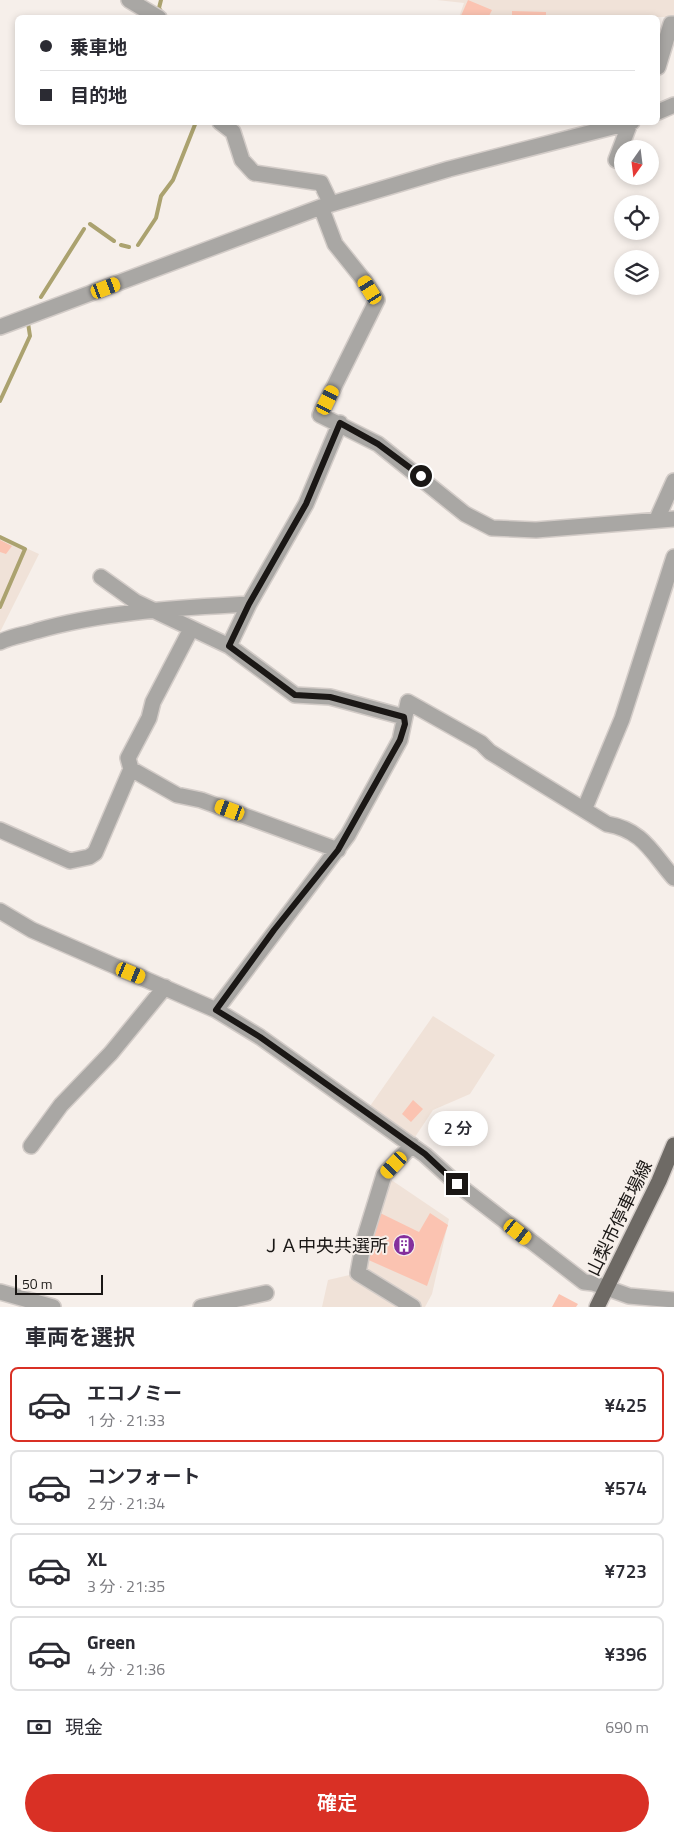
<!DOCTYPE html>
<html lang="ja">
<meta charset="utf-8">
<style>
body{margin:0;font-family:"Titillium Web","Noto Sans JP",sans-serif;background:#f7f7f7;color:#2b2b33;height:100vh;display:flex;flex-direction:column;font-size:19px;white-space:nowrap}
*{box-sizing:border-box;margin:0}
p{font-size:16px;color:#7c7c81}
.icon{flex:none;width:28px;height:28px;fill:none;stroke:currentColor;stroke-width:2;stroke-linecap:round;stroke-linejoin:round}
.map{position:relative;height:1307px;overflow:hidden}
.panel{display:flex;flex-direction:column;background:#fff;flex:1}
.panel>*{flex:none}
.guide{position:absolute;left:15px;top:15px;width:645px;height:110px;border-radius:8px;box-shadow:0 2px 8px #0003;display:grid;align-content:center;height:110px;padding:0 25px;background:#fff}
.needle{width:32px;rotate:194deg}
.tools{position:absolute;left:614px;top:140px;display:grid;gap:10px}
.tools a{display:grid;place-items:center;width:45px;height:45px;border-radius:50%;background:#fff;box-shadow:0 2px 8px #0003;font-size:25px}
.scale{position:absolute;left:15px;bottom:12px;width:88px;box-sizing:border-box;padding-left:5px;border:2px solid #1a1715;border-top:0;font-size:14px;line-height:18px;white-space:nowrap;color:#1a1715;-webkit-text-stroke:4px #f6efea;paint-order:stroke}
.end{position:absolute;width:22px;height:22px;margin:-11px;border:6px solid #1a1715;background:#fff;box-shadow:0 0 0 2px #fff}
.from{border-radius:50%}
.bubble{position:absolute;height:35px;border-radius:18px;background:#fff;box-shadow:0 2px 8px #0003;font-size:16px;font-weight:600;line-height:35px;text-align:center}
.car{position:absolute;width:15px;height:30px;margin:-15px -8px;border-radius:6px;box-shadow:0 0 4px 1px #0007;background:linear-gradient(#f5c518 24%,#345 0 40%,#f5c518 0 76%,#345 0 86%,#f5c518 0)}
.guide b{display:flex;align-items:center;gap:18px;height:48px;font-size:19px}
.guide b+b{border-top:1px solid #e1e1e2}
.guide i{width:12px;height:12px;background:#2b2b33}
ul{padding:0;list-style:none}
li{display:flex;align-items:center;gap:15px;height:75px;margin:0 10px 8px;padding:0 15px;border:2px solid #e1e1e2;border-radius:8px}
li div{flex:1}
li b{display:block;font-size:19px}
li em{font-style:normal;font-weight:600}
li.active{border-color:#d93025}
li>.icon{width:45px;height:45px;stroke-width:1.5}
h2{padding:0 25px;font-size:22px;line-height:60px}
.pay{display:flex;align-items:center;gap:12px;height:55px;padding:0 25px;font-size:19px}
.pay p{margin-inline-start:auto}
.primary-button{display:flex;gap:10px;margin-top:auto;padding:10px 25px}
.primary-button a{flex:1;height:58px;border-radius:30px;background:#d93025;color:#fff;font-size:20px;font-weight:600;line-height:58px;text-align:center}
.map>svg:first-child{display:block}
</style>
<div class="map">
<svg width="674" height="1307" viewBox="0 0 674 1307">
<rect width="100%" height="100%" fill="#f6efea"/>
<!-- built -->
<path fill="#f0e2d8" d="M437,0H674V17H459L464,3Z
M0,536L39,554L0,632Z
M433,1016L495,1055L470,1094L433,1110L413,1140L368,1109Z
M384,1175L449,1219L432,1294L425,1307H322L328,1280L358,1273Z"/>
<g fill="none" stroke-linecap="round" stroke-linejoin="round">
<!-- stream -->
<path stroke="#aba26f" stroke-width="4" d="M161,0L159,8L162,13
M90,224L114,241
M121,245L129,247
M138,245L156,218L161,196L173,180L196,122
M41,297L84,229
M0,401L30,336L28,323
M0,537L25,549L0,607"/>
</g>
<!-- building -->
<path fill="#fbc3b1" d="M468,0L492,10L488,18H460Z
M512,11L546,12V18H512Z
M0,540L12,546L6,554L0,552Z
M413,1100L423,1109L411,1122L402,1114Z
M376,1211L419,1232L430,1213L448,1225L427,1286L364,1258Z
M559,1294L578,1304L576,1307H552Z"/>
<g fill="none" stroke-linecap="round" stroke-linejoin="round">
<!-- minor casing -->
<g stroke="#d3ccc8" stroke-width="18">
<path id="minor" d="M129,0L159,18
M658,67L671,24H674
M658,112L674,105
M220,122L233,132L242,160L254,173L321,183L331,204
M616,160L630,123
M321,207L335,244L363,279L377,300L320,415L378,444L465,514L492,528L536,530L674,519
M0,327L321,207L449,169L632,122
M657,519L674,481
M101,577L136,602L229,646L295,695L330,697L404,717
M0,642C12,636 24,635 36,631C105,611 178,608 249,604L306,504L340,423
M229,646L249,604
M131,769L177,795L201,800L338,850
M584,810L622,719L674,557
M0,830L70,861L89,857L95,853L131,769L128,758L149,718L153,702L191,629
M0,911L32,930L216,1010L260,1037L425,1155L457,1184L584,1282L593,1283L629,1296L674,1300
M216,1010L348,835L400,740L408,702L481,743L490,752L607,824C643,830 652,853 674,878
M412,1145L384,1175L364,1240L358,1273L413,1307
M31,1146L61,1105L111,1053L165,987
M0,1292L53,1307
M201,1307L266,1293"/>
</g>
<!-- major casing -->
<g stroke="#d3ccc8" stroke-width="18">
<path id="major" d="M597,1307L659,1181L674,1145"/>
</g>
<!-- minor -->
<use href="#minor" stroke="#a9a7a4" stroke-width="15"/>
<!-- major -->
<use href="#major" stroke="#6e6a65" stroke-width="15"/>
</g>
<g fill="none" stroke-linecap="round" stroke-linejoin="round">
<!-- route -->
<path stroke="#1a1715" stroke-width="6" d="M421,476L378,444L340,423L306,504L249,604L229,646L295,695L330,697L404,717L405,724L400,740L338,850L274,930L216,1010L260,1037L425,1154L457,1184"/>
</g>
<!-- icons -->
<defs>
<g id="building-disc" transform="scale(1.125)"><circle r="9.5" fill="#842f9d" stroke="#f6efea"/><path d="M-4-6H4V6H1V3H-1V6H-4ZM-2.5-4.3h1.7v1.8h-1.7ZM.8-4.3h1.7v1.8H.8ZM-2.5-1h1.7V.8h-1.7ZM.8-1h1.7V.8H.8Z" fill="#fff"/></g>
</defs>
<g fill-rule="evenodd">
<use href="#building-disc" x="404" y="1245"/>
</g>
<g text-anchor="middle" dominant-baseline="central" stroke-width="4" stroke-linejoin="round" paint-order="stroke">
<!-- street labels -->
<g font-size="18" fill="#1a1715" stroke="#f6efea">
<text transform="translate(619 1218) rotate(-64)">山梨市停車場線</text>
</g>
<!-- poi labels -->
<g font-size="18" fill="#1a1715" stroke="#f6efea" text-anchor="end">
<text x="388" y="1245">ＪＡ中央共選所</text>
</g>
</g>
</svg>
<div class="tools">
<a><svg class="needle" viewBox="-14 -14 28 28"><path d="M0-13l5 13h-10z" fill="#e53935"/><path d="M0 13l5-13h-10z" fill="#7c7c81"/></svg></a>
<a><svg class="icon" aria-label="locate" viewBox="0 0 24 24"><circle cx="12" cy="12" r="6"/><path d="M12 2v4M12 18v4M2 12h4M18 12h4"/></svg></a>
<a><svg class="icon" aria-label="layers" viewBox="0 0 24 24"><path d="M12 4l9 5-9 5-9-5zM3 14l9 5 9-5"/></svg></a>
</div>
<div class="scale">50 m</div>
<i class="end from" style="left:421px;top:476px"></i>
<i class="end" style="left:457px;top:1184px"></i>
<div class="bubble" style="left:428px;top:1111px;width:60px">2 分</div>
<i class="car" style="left:106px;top:288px;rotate:69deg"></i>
<i class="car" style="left:370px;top:290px;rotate:328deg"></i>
<i class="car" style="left:328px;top:400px;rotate:26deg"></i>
<i class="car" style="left:230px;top:810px;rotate:290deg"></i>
<i class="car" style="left:131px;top:973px;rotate:112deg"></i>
<i class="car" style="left:394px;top:1165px;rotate:223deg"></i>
<i class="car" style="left:518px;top:1232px;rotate:128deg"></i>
<div class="guide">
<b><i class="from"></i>乗車地</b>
<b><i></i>目的地</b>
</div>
</div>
<section class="panel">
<h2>車両を選択</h2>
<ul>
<li class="active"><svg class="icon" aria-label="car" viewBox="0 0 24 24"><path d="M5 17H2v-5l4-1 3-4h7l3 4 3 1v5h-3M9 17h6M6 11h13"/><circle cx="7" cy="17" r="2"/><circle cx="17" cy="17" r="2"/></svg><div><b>エコノミー</b><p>1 分 · 21:33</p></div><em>¥425</em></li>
<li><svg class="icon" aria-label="car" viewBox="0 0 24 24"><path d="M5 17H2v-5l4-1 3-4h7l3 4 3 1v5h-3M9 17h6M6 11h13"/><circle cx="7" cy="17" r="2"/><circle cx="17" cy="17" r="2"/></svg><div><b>コンフォート</b><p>2 分 · 21:34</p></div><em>¥574</em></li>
<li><svg class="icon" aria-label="car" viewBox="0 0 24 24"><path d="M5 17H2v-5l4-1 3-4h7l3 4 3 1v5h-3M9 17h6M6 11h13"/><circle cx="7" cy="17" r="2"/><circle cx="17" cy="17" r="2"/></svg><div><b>XL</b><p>3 分 · 21:35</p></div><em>¥723</em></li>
<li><svg class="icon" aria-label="car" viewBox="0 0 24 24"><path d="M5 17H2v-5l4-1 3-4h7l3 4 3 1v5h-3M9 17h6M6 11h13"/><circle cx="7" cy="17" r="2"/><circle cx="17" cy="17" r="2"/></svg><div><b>Green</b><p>4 分 · 21:36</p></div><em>¥396</em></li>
</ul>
<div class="pay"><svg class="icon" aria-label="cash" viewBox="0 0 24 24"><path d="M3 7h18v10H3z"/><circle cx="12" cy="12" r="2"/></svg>現金<p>690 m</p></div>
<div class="primary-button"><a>確定</a></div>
</section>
